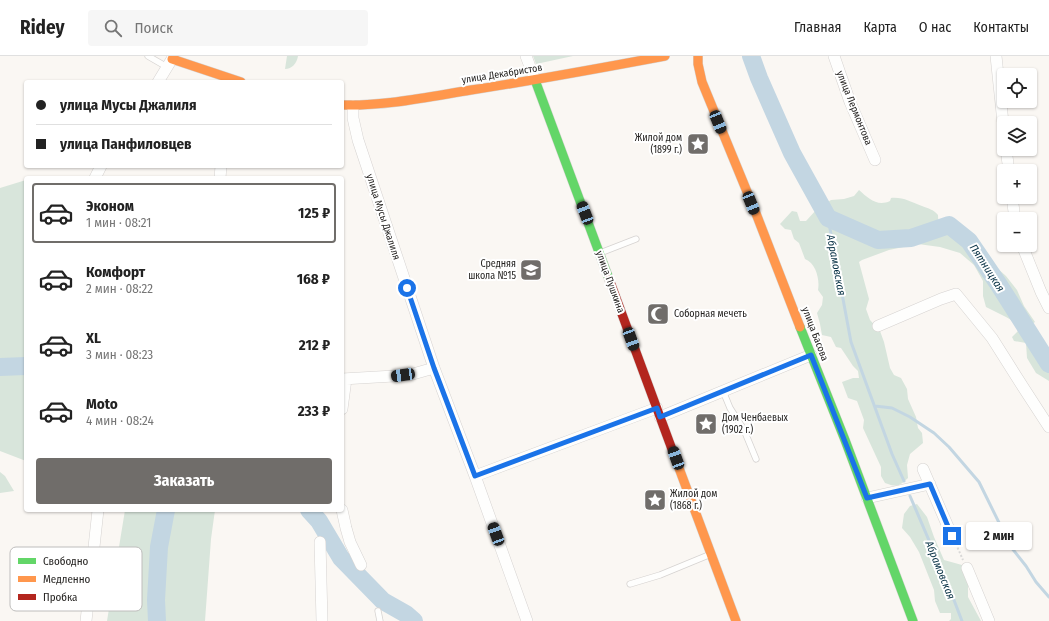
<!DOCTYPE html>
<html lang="ru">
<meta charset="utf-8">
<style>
body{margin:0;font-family:"Fira Sans Condensed",sans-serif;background:#f6f6f6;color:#222;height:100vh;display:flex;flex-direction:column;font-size:15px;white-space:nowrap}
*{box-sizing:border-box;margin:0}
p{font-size:13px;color:#767676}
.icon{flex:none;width:22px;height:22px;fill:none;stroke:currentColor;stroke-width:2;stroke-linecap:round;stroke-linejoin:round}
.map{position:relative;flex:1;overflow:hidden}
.panel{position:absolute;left:24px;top:120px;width:320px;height:336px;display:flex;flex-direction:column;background:#fff;border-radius:4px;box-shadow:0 1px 3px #0004}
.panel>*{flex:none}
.top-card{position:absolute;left:24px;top:24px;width:320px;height:88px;border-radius:4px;box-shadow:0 1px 3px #0004;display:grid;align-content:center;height:88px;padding:0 12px;background:#fff}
.buttons{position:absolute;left:997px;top:12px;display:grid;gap:8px}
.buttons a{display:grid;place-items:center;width:40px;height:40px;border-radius:4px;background:#fff;box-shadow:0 1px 3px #0004;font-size:20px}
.end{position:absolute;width:18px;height:18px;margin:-9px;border:5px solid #1a73e8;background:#fff;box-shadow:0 0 0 2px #fff}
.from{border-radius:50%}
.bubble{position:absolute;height:28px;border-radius:4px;background:#fff;box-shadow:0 1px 3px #0004;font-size:13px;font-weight:700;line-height:28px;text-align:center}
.car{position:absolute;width:12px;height:24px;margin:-12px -6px;border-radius:5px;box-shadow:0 0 3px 1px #0007;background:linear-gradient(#222 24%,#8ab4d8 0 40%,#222 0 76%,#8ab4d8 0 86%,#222 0)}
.top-card b{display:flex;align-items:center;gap:14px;height:38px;font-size:15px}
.top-card b+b{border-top:1px solid #e0e0e0}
.top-card i{width:10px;height:10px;background:#222}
ul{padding:7px 0 0;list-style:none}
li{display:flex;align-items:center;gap:12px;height:60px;margin:0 8px 6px;padding:0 4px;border:2px solid transparent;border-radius:4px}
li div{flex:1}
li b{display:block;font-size:15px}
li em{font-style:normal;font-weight:700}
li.on{border-color:#706d6a}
li>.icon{width:36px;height:36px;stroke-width:1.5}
.primary-button{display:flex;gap:8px;margin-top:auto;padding:8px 12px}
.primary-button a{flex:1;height:46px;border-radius:4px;background:#706d6a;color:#fff;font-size:16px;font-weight:700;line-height:46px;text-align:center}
header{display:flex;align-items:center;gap:24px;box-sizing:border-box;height:56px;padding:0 20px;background:#fff;border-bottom:1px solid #e0e0e0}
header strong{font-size:19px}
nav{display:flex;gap:22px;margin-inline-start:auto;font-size:14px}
.search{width:280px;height:36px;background:#f6f6f6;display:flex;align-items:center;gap:10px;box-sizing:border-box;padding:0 14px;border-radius:4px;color:#767676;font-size:15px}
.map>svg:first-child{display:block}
</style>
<header>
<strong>Ridey</strong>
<div class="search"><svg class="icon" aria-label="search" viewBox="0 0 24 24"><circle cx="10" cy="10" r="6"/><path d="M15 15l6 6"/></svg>Поиск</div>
<nav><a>Главная</a><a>Карта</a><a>О нас</a><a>Контакты</a></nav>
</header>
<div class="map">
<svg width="1049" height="565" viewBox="0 0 1049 565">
<rect width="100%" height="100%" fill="#faf7f3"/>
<!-- green -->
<path fill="#d8e5db" d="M287,0H298C297,7 292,13 285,13Z
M533,0H573L536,8Z
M26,124V405L0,395V132Z
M859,134C868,142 877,151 890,145L891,142C904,141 910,146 922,150C929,153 933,153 938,159C938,167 940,168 946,172C949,174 950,177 953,179L957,173L962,175L968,183L978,191L986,202L1006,220L1017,234L1024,250L1035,266L1024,273L1021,279L1036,276C1038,280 1037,282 1039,286C1041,291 1045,293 1049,296V325L1036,317L1027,302L1026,287L1014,285L1012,281L1018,275V268L1006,261L986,251L983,240V225L974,209L960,197L940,191L918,188L889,194L862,204L859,206L869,243L866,253L870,264L880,275L884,286L890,312L894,319L901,322L907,333L908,343L916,361L918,372L922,377L923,387L910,398L907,409L908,422C899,431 896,431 885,427L881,420V411L863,372L864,364L857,345L848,342L842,326L853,322H859L858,315L853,310L841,292L836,291L831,281L822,279L820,268L817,257L822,249L823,241L818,234C820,224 816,207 805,203L799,187L794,183L791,174L785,173L780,168L792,155L797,156L800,165H806L817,153L831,144L844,143L854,140Z
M0,416L5,420L14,435L0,437Z
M917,448L927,461L934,481L944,504L962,509L968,528V541L981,565H949L951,563V557H940L935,545L934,534L919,496L910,481L902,472L904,458L910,450Z
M125,454H215L211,483L205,565H107Z"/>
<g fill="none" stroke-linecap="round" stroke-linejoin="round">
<!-- stream -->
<path stroke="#c3d6e2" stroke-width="3" d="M828,162L851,286L892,398L904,425
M875,350L892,352L910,361L934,377L949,391L979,426L1011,491L1026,510L1036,526L1049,541
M910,440L949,531L962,565"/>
<!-- river -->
<path stroke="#c3d6e2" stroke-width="18" d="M751,0L759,22L792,97L828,162L878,184L911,182L949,169L969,185L999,229L1049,308
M0,311L26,310
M309,454L319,465L341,502L383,545L406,558L414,565
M157,565L156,544L159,491L166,454"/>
<!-- lane casing -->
<g stroke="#d6d3d1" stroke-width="7">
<path id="lane" d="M148,0L167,11
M600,197L636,183
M723,335L730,352L744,374L756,403
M630,528L660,519L711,498
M378,555L380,565"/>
</g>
<!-- street casing -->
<g stroke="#d6d3d1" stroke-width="12">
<path id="street" d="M526,0L535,24
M834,0L850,46L875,104
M996,0L1004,76
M158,26L172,3
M353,50V62L358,84L434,312L475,420L527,565
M1006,93L1009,115
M95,122L101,110
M220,122L221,110
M1012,141L1015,163
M1022,189L1041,236L1049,252
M878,270L941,243L956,238L992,282L1023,331L1049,371
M342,323L394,320L413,318L434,312
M342,353L346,323
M660,361L811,299
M923,413L952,480
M475,420L657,352
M867,442L930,428
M342,454L346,472L350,486L361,509
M320,486L322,565
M967,512L989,565
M86,565L98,454"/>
</g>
<!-- fast casing -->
<g stroke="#d6d3d1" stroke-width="10">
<path id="fast" d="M535,24L609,223
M800,271L845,384L913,565"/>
</g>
<!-- slow casing -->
<g stroke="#d6d3d1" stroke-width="10">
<path id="slow" d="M174,0L172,3L241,26
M698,0V8L702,26L757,160L800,271
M342,49C386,50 428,41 471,34C536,24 601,12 665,0
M673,396L736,565"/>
</g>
<!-- jam casing -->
<g stroke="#d6d3d1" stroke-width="10">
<path id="jam" d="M609,223L673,396"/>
</g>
<!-- path -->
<path stroke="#d9d8d7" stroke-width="2" stroke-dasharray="2 2" stroke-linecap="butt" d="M956,488L963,504"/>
<!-- lane -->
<use href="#lane" stroke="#fefefd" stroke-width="5.5"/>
<!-- street -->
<use href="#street" stroke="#fefefd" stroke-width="11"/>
<!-- fast -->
<use href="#fast" stroke="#63d668" stroke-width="9"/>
<!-- slow -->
<use href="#slow" stroke="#ff974d" stroke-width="9"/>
<!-- jam -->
<use href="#jam" stroke="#b3261e" stroke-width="9"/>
</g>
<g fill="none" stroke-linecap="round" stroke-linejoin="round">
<!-- route -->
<path stroke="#1a73e8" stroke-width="5" d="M407,232L434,312L475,420L657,352L660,361L811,299L867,442L930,428L952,480"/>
</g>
<!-- icons -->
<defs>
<g id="sight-square" transform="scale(1.15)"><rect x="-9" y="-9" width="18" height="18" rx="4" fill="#706d6a" stroke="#fff"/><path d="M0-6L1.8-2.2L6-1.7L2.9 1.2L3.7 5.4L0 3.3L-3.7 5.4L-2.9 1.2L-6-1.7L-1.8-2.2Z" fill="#fff"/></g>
<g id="school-square" transform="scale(1.15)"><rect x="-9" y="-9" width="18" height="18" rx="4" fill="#706d6a" stroke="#fff"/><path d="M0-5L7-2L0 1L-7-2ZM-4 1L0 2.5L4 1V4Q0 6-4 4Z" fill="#fff"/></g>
<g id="mosque-square" transform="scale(1.15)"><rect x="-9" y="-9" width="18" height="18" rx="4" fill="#706d6a" stroke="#fff"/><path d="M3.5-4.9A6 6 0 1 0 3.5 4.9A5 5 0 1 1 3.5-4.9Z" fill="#fff"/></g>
</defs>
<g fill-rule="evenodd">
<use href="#sight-square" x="698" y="88"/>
<use href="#school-square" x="531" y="214"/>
<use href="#mosque-square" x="658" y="258"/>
<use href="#sight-square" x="706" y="368"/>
<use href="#sight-square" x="655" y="444"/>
</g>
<g text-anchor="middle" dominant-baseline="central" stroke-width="4" stroke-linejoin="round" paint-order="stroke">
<!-- street labels -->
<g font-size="10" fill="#252321" stroke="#fff">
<text transform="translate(502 18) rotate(-9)">улица Декабристов</text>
<text transform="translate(854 52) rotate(68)">улица Лермонтова</text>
<text transform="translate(383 161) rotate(72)">улица Мусы Джалиля</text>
<text transform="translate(610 226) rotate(70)">улица Пушкина</text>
<text transform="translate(815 278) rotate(69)">улица Басова</text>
</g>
<!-- poi labels -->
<g font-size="10" fill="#252321" stroke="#fff" text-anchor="start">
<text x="682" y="82" text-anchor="end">Жилой дом<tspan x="682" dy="12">(1899 г.)</tspan></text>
<text x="516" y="208" text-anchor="end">Средняя<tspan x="516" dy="12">школа №15</tspan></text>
<text x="674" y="258">Соборная мечеть</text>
<text x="722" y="362">Дом Ченбаевых<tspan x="722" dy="12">(1902 г.)</tspan></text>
<text x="670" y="438">Жилой дом<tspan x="670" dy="12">(1868 г.)</tspan></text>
</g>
<!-- water labels -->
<g font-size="11" font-style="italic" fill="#083145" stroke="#fff">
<text transform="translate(836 209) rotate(79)">Абрамовская</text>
<text transform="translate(987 212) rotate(57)">Пятницкая</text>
<text transform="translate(940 514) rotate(68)">Абрамовская</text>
</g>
</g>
<!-- legend -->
<rect x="10" y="491" width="132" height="64" rx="6" fill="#fff" stroke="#bebdbc" stroke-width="1"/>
<rect x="18" y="502" width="18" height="6" fill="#63d668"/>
<rect x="18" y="520" width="18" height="6" fill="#ff974d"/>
<rect x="18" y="538" width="18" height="6" fill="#b3261e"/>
<g font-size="11" fill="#252321">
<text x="43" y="509">Свободно</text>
<text x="43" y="527">Медленно</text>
<text x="43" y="545">Пробка</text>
</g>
</svg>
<div class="buttons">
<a><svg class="icon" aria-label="locate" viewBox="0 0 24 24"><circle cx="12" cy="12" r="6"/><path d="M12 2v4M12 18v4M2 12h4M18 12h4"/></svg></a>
<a><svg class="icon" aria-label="layers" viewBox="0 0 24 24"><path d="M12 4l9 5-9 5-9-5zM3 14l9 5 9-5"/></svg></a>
<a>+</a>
<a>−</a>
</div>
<i class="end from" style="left:407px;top:232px"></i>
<i class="end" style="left:952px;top:480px"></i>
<div class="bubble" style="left:966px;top:466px;width:66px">2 мин</div>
<i class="car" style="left:718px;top:66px;rotate:158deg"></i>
<i class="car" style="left:751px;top:147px;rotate:158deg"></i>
<i class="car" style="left:585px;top:157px;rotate:339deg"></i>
<i class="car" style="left:631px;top:283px;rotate:160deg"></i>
<i class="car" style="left:403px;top:319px;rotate:262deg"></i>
<i class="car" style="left:676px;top:402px;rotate:340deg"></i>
<i class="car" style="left:496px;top:478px;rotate:340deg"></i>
<div class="top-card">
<b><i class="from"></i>улица Мусы Джалиля</b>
<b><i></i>улица Панфиловцев</b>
</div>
<section class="panel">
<ul>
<li class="on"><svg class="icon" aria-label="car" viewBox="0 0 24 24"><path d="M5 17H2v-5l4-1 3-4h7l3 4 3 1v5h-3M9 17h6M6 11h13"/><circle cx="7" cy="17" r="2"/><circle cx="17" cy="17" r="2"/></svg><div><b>Эконом</b><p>1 мин · 08:21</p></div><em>125 ₽</em></li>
<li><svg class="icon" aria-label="car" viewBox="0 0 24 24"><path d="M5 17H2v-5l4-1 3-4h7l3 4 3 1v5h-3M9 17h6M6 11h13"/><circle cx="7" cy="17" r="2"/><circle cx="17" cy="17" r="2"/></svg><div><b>Комфорт</b><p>2 мин · 08:22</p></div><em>168 ₽</em></li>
<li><svg class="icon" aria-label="car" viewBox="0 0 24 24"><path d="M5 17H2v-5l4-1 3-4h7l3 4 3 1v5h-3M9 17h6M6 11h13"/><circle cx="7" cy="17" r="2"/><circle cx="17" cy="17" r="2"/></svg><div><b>XL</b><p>3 мин · 08:23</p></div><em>212 ₽</em></li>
<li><svg class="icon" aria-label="car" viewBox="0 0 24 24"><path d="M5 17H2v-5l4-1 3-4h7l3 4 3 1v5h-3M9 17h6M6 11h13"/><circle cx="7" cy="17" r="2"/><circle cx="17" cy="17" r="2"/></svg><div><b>Moto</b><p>4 мин · 08:24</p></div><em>233 ₽</em></li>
</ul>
<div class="primary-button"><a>Заказать</a></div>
</section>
</div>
